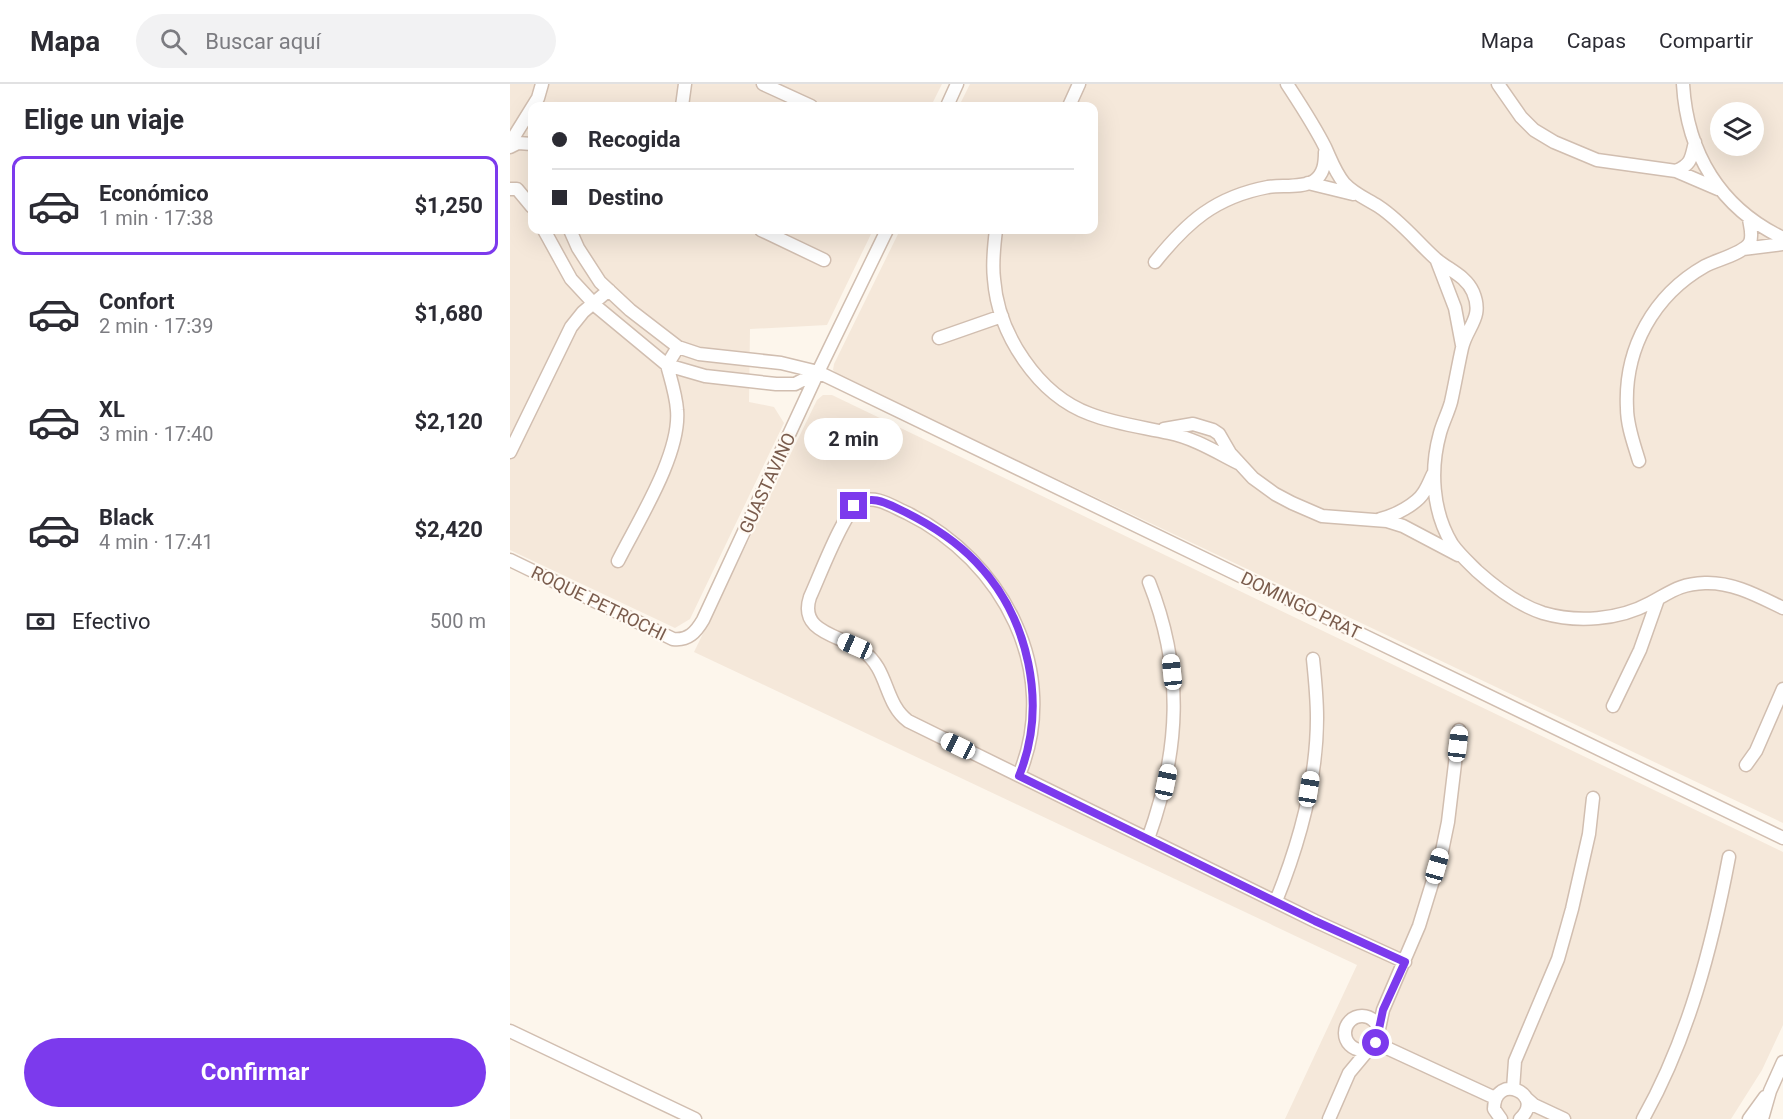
<!DOCTYPE html>
<html lang="es">
<meta charset="utf-8">
<style>
body{margin:0;font-family:Roboto,sans-serif;background:#f2f2f3;color:#2b2b33;height:100vh;display:flex;flex-direction:column;font-size:22px;white-space:nowrap}
*{box-sizing:border-box;margin:0}
p{font-size:20px;color:#7c7c81}
.icon{flex:none;width:33px;height:33px;fill:none;stroke:currentColor;stroke-width:2;stroke-linecap:round;stroke-linejoin:round}
.map{position:relative;flex:1;overflow:hidden}
.side{display:flex;flex-direction:column;background:#fff;width:510px}
.side>*{flex:none}
.top-card{position:absolute;left:18px;top:18px;width:570px;height:132px;border-radius:12px;box-shadow:0 6px 24px #0002;display:grid;align-content:center;height:132px;padding:0 24px;background:#fff}
.tools{position:absolute;left:1200px;top:18px;display:grid;gap:12px}
.tools a{display:grid;place-items:center;width:54px;height:54px;border-radius:50%;background:#fff;box-shadow:0 6px 24px #0002;font-size:30px}
.end{position:absolute;width:27px;height:27px;margin:-14px;border:8px solid #7c3aed;background:#fff;box-shadow:0 0 0 3px #fff}
.from{border-radius:50%}
.bubble{position:absolute;height:42px;border-radius:21px;background:#fff;box-shadow:0 6px 24px #0002;font-size:20px;font-weight:700;line-height:42px;text-align:center}
.car{position:absolute;width:18px;height:36px;margin:-18px -9px;border-radius:8px;box-shadow:0 0 4px 2px #0007;background:linear-gradient(#fff 24%,#345 0 40%,#fff 0 76%,#345 0 86%,#fff 0)}
.top-card b{display:flex;align-items:center;gap:21px;height:57px;font-size:22px}
.top-card b+b{border-top:2px solid #e1e1e2}
.top-card i{width:15px;height:15px;background:#2b2b33}
ul{padding:0;list-style:none}
li{display:flex;align-items:center;gap:18px;height:99px;margin:0 12px 9px;padding:0 12px;border:3px solid transparent;border-radius:12px}
li div{flex:1}
li b{display:block;font-size:22px}
li em{font-style:normal;font-weight:700}
li.active{border-color:#7c3aed}
li>.icon{width:54px;height:54px;stroke-width:1.5}
h2{padding:0 24px;font-size:27px;line-height:72px}
.pay{display:flex;align-items:center;gap:15px;height:66px;padding:0 24px;font-size:22px}
.pay p{margin-inline-start:auto}
.action{display:flex;gap:12px;margin-top:auto;padding:12px 24px}
.action a{flex:1;height:69px;border-radius:36px;background:#7c3aed;color:#fff;font-size:24px;font-weight:700;line-height:69px;text-align:center}
header{display:flex;align-items:center;gap:36px;box-sizing:border-box;height:84px;padding:0 30px;background:#fff;border-bottom:2px solid #e1e1e2}
header strong{font-size:28px}
nav{display:flex;gap:33px;margin-inline-start:auto;font-size:21px}
.search{width:420px;height:54px;background:#f2f2f3;display:flex;align-items:center;gap:15px;box-sizing:border-box;padding:0 21px;border-radius:33px;color:#7c7c81;font-size:22px}
main{display:flex;flex:1;min-height:0}
.map>svg:first-child{display:block}
</style>
<header>
<strong>Mapa</strong>
<div class="search"><svg class="icon" aria-label="search" viewBox="0 0 24 24"><circle cx="10" cy="10" r="6"/><path d="M15 15l6 6"/></svg>Buscar aquí</div>
<nav><a>Mapa</a><a>Capas</a><a>Compartir</a></nav>
</header>
<main>
<section class="side">
<h2>Elige un viaje</h2>
<ul>
<li class="active"><svg class="icon" aria-label="car" viewBox="0 0 24 24"><path d="M5 17H2v-5l4-1 3-4h7l3 4 3 1v5h-3M9 17h6M6 11h13"/><circle cx="7" cy="17" r="2"/><circle cx="17" cy="17" r="2"/></svg><div><b>Económico</b><p>1 min · 17:38</p></div><em>$1,250</em></li>
<li><svg class="icon" aria-label="car" viewBox="0 0 24 24"><path d="M5 17H2v-5l4-1 3-4h7l3 4 3 1v5h-3M9 17h6M6 11h13"/><circle cx="7" cy="17" r="2"/><circle cx="17" cy="17" r="2"/></svg><div><b>Confort</b><p>2 min · 17:39</p></div><em>$1,680</em></li>
<li><svg class="icon" aria-label="car" viewBox="0 0 24 24"><path d="M5 17H2v-5l4-1 3-4h7l3 4 3 1v5h-3M9 17h6M6 11h13"/><circle cx="7" cy="17" r="2"/><circle cx="17" cy="17" r="2"/></svg><div><b>XL</b><p>3 min · 17:40</p></div><em>$2,120</em></li>
<li><svg class="icon" aria-label="car" viewBox="0 0 24 24"><path d="M5 17H2v-5l4-1 3-4h7l3 4 3 1v5h-3M9 17h6M6 11h13"/><circle cx="7" cy="17" r="2"/><circle cx="17" cy="17" r="2"/></svg><div><b>Black</b><p>4 min · 17:41</p></div><em>$2,420</em></li>
</ul>
<div class="pay"><svg class="icon" aria-label="cash" viewBox="0 0 24 24"><path d="M3 7h18v10H3z"/><circle cx="12" cy="12" r="2"/></svg>Efectivo<p>500 m</p></div>
<div class="action"><a>Confirmar</a></div>
</section>
<div class="map">
<svg width="1273" height="1035" viewBox="0 0 1273 1035">
<rect width="100%" height="100%" fill="#fdf6ec"/>
<!-- residential -->
<path fill="#f5e8da" fill-rule="evenodd" d="M0,0H432L421,22H22V146H363L317,241L240,245L239,318L264,323L274,339L180,535L165,544L0,466Z
M460,0H1273V739L328,291L323,286L324,280L390,146H584V22H449ZM1210,28H1244V62H1210Z
M313,311H322L1273,768V941L1252,986L1221,1035H775L847,881L184,568L307,316Z"/>
<g fill="none" stroke-linecap="round" stroke-linejoin="round">
<!-- minor casing -->
<g stroke="#d1beb0" stroke-width="15">
<path id="minor" d="M253,0L301,22
M777,0C790,20 804,41 815,63C821,76 825,88 834,99C844,110 857,115 868,122C891,137 907,158 926,175C939,186 956,192 963,208C974,234 957,242 952,264C948,282 945,300 941,318C938,329 933,338 930,349C920,385 922,427 942,460C949,470 959,479 967,487C986,504 1008,521 1033,529C1067,539 1109,536 1140,519C1161,508 1169,500 1195,499C1223,498 1248,512 1273,524
M988,0L1011,33L1024,46L1044,58L1087,76L1166,87C1182,80 1181,74 1185,58
M1173,0C1177,69 1210,124 1273,154
M172,22L175,0
M437,22L447,0
M559,22L569,0
M0,59L28,14L32,0
M0,63L8,59L22,60
M1166,87L1208,105
M798,99L843,110
M0,105H7L22,123
M34,146L61,195L87,223L157,281L195,292L266,300H285L308,288
M60,146L68,164L90,198L120,226L168,263L189,270L271,279L308,288L1273,754
M251,146L314,176
M486,146C484,162 482,179 484,195C488,250 528,311 580,330C606,340 632,343 659,349C684,354 708,369 730,380
M1233,165L1273,160
M927,177L945,224L952,261
M645,178C677,138 705,113 758,103C772,101 792,104 804,97C814,90 815,79 815,68
M429,254L492,232
M654,345L683,340L703,346L709,350L720,369L743,394L765,410L782,419L812,432L877,437L893,442L948,471
M0,368L61,243L73,228L99,206
M1129,377C1124,360 1117,342 1117,324C1114,264 1144,211 1195,182C1206,176 1235,169 1240,158C1243,151 1240,142 1239,135
M870,435C884,432 907,420 914,408C918,402 920,396 923,390
M0,476L163,555C178,557 186,548 193,536L308,288L377,146
M108,477C128,437 171,370 167,326C166,311 161,296 157,281L168,263
M1103,622L1130,566L1148,515
M1236,681L1246,667L1273,605
M509,691C552,588 493,476 397,429C383,423 365,410 350,418C334,426 309,494 300,513C288,549 331,551 353,567C379,586 374,619 398,637L805,837L895,878
M638,755C670,666 674,586 639,498
M766,817C789,760 807,697 807,634C807,614 805,594 803,575
M835 949a17 17 0 1 1 34 0a17 17 0 1 1-34 0Z
M869,945L873,926L909,842L932,767L938,738L949,646
M0,947L185,1035
M866,959L985,1014
M1003,1005L1005,977L1048,875L1062,825L1079,750L1083,714
M1015,1013L1024,1021L1054,1035
M819,1035L839,989L859,965
M991,1035L984,1025C984,987 1037,1010 1010,1035
M1133,1035C1178,955 1202,863 1219,773
M1239,1035L1255,1013
M1252,1035L1260,1007L1273,978"/>
</g>
<!-- minor -->
<use href="#minor" stroke="#fff" stroke-width="12"/>
</g>
<g fill="none" stroke-linecap="round" stroke-linejoin="round">
<!-- route -->
<path stroke="#7c3aed" stroke-width="8" d="M344,422C362,409 378,420 395,428C421,441 446,457 466,478C519,533 538,621 509,692L805,837L895,878L873,926L866,959"/>
</g>
<g text-anchor="middle" dominant-baseline="central" stroke-width="4.5" stroke-linejoin="round" paint-order="stroke">
<!-- street labels -->
<g font-size="18" fill="#7a5c4d" stroke="#fffaf3">
<text transform="translate(257 399) rotate(-65)">GUASTAVINO</text>
<text transform="translate(89 519) rotate(26)">ROQUE PETROCHI</text>
<text transform="translate(791 521) rotate(26)">DOMINGO PRAT</text>
</g>
</g>
</svg>
<div class="tools">
<a><svg class="icon" aria-label="layers" viewBox="0 0 24 24"><path d="M12 4l9 5-9 5-9-5zM3 14l9 5 9-5"/></svg></a>
</div>
<i class="end from" style="left:866px;top:959px"></i>
<i class="end" style="left:344px;top:422px"></i>
<div class="bubble" style="left:294px;top:334px;width:99px">2 min</div>
<i class="car" style="left:345px;top:562px;rotate:294deg"></i>
<i class="car" style="left:662px;top:588px;rotate:354deg"></i>
<i class="car" style="left:948px;top:660px;rotate:7deg"></i>
<i class="car" style="left:448px;top:662px;rotate:296deg"></i>
<i class="car" style="left:656px;top:698px;rotate:12deg"></i>
<i class="car" style="left:799px;top:705px;rotate:9deg"></i>
<i class="car" style="left:927px;top:782px;rotate:16deg"></i>
<div class="top-card">
<b><i class="from"></i>Recogida</b>
<b><i></i>Destino</b>
</div>
</div>
</main>
